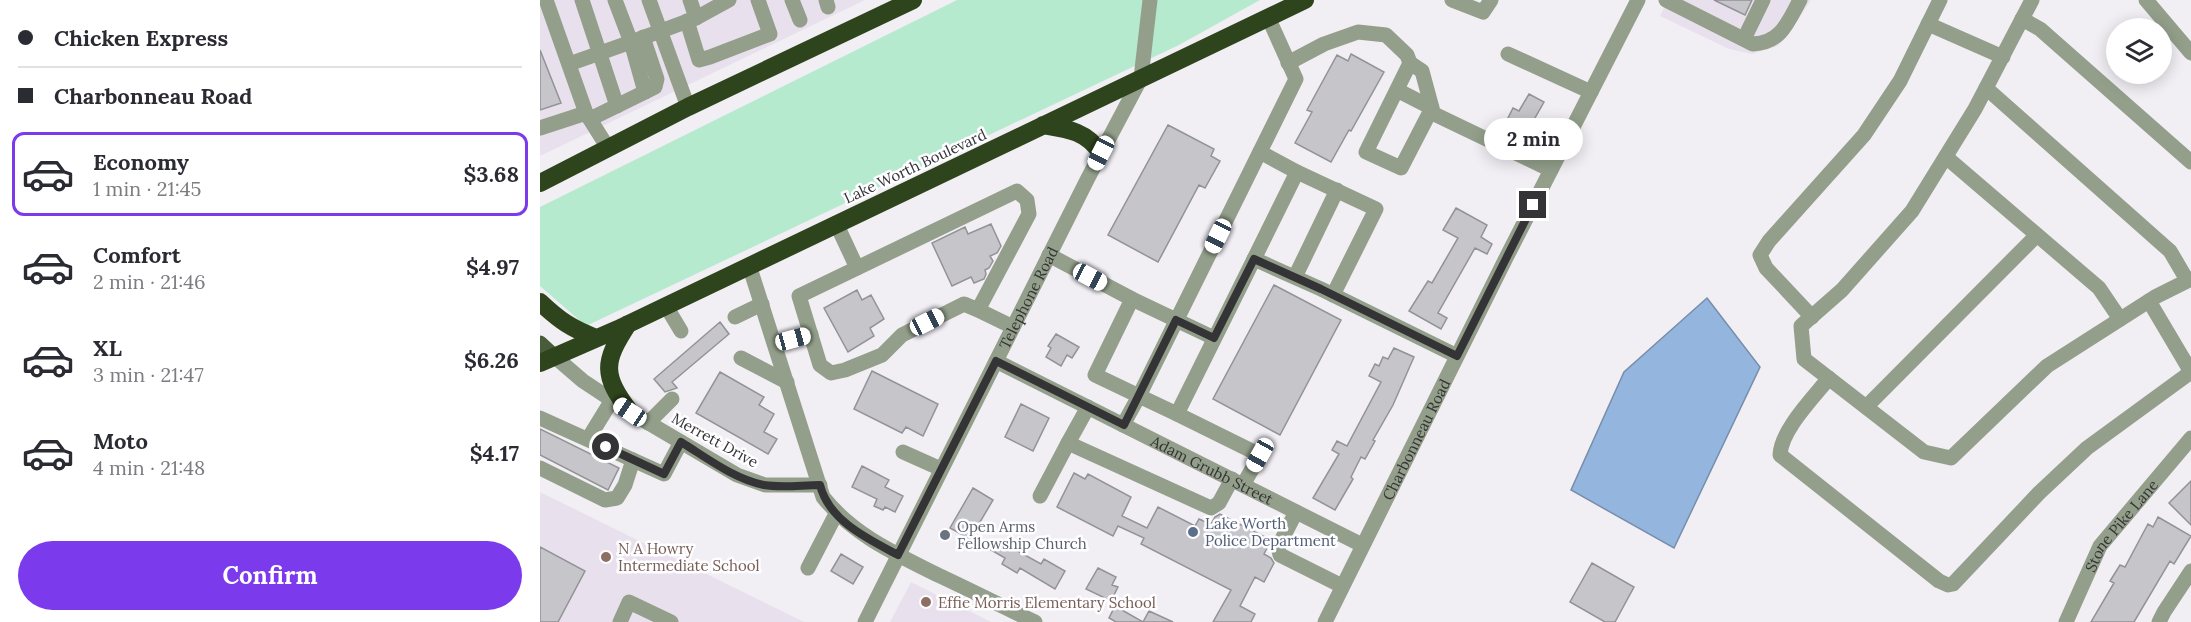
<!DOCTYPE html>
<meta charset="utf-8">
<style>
body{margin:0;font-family:Lora,serif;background:#f2f2f3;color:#2b2b33;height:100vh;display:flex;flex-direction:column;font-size:22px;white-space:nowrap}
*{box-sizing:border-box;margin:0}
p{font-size:20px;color:#7c7c81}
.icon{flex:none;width:33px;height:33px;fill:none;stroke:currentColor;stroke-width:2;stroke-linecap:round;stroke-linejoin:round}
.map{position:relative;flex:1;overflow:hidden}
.details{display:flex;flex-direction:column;background:#fff;width:540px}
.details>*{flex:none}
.hud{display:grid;align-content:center;height:132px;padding:0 18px;background:#fff}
.tools{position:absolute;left:1566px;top:18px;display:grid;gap:12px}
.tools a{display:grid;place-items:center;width:66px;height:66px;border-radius:50%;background:#fff;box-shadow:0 3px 15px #0003;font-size:30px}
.end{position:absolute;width:27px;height:27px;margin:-14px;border:8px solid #343335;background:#fff;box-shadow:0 0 0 3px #fff}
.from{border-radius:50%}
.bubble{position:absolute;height:42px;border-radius:21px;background:#fff;box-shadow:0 3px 15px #0003;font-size:20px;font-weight:800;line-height:42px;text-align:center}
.car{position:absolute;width:18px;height:36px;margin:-18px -9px;border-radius:8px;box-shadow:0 0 4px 2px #0007;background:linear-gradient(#fff 24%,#345 0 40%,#fff 0 76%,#345 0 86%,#fff 0)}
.hud b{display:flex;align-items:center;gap:21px;height:57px;font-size:22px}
.hud b+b{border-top:2px solid #e1e1e2}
.hud i{width:15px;height:15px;background:#2b2b33}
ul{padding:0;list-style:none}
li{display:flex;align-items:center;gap:18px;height:84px;margin:0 12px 9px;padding:0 6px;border:3px solid transparent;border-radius:12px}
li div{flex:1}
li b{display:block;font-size:22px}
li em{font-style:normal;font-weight:800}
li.selected{border-color:#7c3aed}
li>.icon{width:54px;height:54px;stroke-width:1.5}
.button{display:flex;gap:12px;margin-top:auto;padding:12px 18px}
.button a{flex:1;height:69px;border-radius:36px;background:#7c3aed;color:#fff;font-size:24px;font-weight:800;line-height:69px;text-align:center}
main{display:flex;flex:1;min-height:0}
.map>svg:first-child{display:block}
</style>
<main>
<section class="details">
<div class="hud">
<b><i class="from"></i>Chicken Express</b>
<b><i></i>Charbonneau Road</b>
</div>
<ul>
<li class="selected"><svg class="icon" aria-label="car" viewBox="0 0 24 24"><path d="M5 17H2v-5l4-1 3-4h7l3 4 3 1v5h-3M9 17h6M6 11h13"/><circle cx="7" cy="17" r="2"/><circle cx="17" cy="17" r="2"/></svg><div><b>Economy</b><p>1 min · 21:45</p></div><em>$3.68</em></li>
<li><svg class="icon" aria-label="car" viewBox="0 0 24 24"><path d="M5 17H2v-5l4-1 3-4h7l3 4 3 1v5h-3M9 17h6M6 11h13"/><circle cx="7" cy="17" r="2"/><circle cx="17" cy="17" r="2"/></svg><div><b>Comfort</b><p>2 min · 21:46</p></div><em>$4.97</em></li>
<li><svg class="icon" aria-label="car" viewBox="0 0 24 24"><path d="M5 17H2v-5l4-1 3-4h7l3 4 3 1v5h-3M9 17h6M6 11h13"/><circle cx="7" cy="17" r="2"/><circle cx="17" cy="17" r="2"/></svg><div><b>XL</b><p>3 min · 21:47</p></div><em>$6.26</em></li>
<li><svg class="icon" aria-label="car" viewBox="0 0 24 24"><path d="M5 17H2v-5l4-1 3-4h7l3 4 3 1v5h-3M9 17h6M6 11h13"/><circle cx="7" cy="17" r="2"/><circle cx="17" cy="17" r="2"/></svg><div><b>Moto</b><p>4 min · 21:48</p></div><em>$4.17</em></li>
</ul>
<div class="button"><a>Confirm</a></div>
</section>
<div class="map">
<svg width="1651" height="622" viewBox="0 0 1651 622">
<rect width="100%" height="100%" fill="#f1eff4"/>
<!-- built -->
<path fill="#e8e1ed" d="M0,0H325L0,156Z
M1128,0H1271L1247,36L1238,46L1212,54L1189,49L1120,16Z
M0,492L264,622H0Z
M371,582L451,622H350Z"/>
<!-- green -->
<path fill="#b6eacf" d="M417,0H720L639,45L46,326L0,286V207Z"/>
<!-- water -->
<path fill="#94b5de" stroke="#778eab" stroke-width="1.5" d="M1167,298L1220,367L1134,548L1031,490L1084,372Z"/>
<!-- building -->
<path fill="#c5c5ca" stroke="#929297" stroke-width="1.5" d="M1174,0H1212L1205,15Z
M0,50L21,103L0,110Z
M811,54L844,72L811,131L809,130L791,162L755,143L772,112L767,110L797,55L808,61Z
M989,94L1004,102L991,125L1002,131L996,141L985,135L987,131L967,120L973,108L979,111Z
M628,125L674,149L671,156L680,161L665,188L659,185L618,262L568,235Z
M916,208L947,225L941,237L952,244L947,254L935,248L898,313L907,318L901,329L869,311L888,281L892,283L918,238L903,230Z
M451,224L461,246L457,253L450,256L453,261L449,268L445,270L446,274L444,279L434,283L431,277L412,286L392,243L425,227L428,234Z
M734,285L801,320L740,435L673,399Z
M317,290L322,300L331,295L344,319L330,328L334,336L308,352L284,308Z
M180,322L189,334L132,382L137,388L125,392L114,379Z
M516,334L539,347L532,358L527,355L521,366L506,357L511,348L508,346Z
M854,348L874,357L853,405L833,440L835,441L825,459L821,457L811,477L813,479L795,510L773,498L799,454L792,450L797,441L807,446L841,382L829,376L835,364L839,366L843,357L848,359Z
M332,371L398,404L383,436L366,427L362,433L314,409Z
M180,372L224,397L219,405L234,414L224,432L237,439L228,454L156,413Z
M481,404L509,418L493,451L465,437Z
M0,429L79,468L68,490L0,455Z
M322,466L349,480L345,487L363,496L355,512L345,507L343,510L334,506L337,499L312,487Z
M534,473L545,479L548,474L591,497L582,516L607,528L618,507L655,526L659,519L671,524L675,517L680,514L731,540L724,554L731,558L734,563L724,582L715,577L700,606L715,614L711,622H673L691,590L601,544L604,538L578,526L573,536L517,507Z
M1651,481V525L1629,503Z
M433,488L453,500L430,539L410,528Z
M1618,517L1651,536L1634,564L1630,561L1594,622H1551L1574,583L1570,581L1580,565L1585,567L1608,524L1613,527Z
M458,540L501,564L504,559L525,571L515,589L480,568L477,573L462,564L465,558L451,550Z
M0,547L45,571L18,622H0Z
M301,554L323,567L313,584L291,571Z
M1052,563L1094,587L1075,622H1065L1030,602Z
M558,568L576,577L572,585L578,587L571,601L546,589Z
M575,606L603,622H576L569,618Z
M609,611L633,622H603Z"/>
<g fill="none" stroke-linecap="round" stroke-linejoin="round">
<!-- minor -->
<g stroke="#939f8b" stroke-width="15">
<path d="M6,0L46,113L68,148"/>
<path d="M42,0L77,106"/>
<path d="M75,0L91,42L156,18L150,0"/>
<path d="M109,0L148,107"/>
<path d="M252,0L260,20"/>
<path d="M286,0L288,7"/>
<path d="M912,0L943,12L951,0"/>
<path d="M1126,0L1213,44C1241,43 1248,22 1260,0"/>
<path d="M1492,0L1435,109L1372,211L1302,290L1261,326L1264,359L1384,452L1411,458L1507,366L1615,297L1651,279"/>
<path d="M1606,0L1651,53"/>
<path d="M728,17L756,79L599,396L637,414L714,259L781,289L917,356"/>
<path d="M156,18L189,0"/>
<path d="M1482,19L1500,29L1651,162"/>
<path d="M147,21L159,60L170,57L230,34L218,0"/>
<path d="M1388,24L1463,57"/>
<path d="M103,37L117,79L115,87L105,92"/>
<path d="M1204,39L1223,0"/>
<path d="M968,54L1051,92"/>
<path d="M748,63L784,44L818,32L846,35L867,55L870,63L826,152L861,168L892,108L857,90"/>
<path d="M870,63L882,71L892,108"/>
<path d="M29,64L91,42L105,92L50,119"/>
<path d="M1446,88L1630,251L1647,280"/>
<path d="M890,112L1011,170"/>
<path d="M0,128L46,113"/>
<path d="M1406,157L1559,288L1580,319"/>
<path d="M757,172L836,209L793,295"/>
<path d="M296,223L317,268"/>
<path d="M509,255L592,299L555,375L599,396L583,425"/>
<path d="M714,259L757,172L720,152"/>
<path d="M209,265L283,497C313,535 356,554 398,575C430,590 462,606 495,622"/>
<path d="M755,277L797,190"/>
<path d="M592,299L674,338"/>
<path d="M126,306L141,331"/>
<path d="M438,310L424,304L362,335L342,355L305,370L291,373L280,365L259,296L477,191L487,200L489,214L438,310L473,327"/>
<path d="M195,317L222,304"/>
<path d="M1272,317L1226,268L1220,255L1229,241L1324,135L1360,81L1400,0"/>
<path d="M235,344L271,334"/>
<path d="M14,356L43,381L90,412L197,475L225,485H280"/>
<path d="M201,358L247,382"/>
<path id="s1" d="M456,361L822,545"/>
<path d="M1289,378C1273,398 1241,430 1240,455L1399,581L1408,585L1413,584L1499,493L1547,448L1651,372L1609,301"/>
<path d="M548,407L528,443L671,508L679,503L692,479"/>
<path d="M1326,407L1497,235"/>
<path d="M637,414L720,455L703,485"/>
<path d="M0,418L124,474L141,442"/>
<path d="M108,423L132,399"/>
<path d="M48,439L72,400"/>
<path d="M363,452L401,469"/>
<path d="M0,468L65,500L77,498L85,485L93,460"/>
<path d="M500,496L528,443"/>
<path d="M756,512L738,547L740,555L802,586"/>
<path d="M268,568L296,514"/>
<path d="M80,622L89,602L131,622"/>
<path id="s2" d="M325,622L548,178L601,78L610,0"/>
<path id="s3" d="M785,622L966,258L1098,0"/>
<path id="s4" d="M1526,622L1560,546L1651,438"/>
<path d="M1619,622L1624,612L1651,571"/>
</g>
<!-- major -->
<path stroke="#485c39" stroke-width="15" d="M0,343L14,356"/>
<!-- highway -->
<path stroke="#2e441c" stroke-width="18" d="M503,125C528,129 546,131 561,153
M0,183L148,107L373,0
M0,302C20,321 31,328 56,338
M88,324C63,362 62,375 90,412
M0,363L78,329L765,0"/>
</g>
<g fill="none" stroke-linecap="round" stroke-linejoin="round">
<!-- route -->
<path stroke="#343335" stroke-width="8" d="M66,447L124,474L141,442C167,458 194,479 224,485C242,488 262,485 280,485C289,521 328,539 358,555L456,361L584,425L636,320L674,338L714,259L781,289L917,356L993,205"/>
</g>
<!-- markers -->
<circle fill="#5c6f8a" stroke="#fefdff" stroke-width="2" cx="653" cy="532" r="6"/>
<circle fill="#6b7280" stroke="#fefdff" stroke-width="2" cx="405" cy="535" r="6"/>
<g fill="#8d6e63" stroke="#fefdff" stroke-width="2">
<circle cx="66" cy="557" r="6"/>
<circle cx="386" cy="602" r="6"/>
</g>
<g text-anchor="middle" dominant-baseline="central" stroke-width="5" stroke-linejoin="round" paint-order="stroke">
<!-- street labels -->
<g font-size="15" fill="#343335" stroke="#fefdff">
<text transform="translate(375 166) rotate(-25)">Lake Worth Boulevard</text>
<text stroke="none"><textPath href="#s2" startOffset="363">Telephone Road</textPath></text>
<text stroke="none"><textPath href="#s3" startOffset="204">Charbonneau Road</textPath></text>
<text transform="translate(175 440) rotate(29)">Merrett Drive</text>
<text stroke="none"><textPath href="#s1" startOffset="242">Adam Grubb Street</textPath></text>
<text stroke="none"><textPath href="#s4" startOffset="112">Stone Pike Lane</textPath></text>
</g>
<!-- service labels -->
<g font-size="15" fill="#4e5e75" stroke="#fefdff" text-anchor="start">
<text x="665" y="523">Lake Worth<tspan x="665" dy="17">Police Department</tspan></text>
</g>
<!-- worship labels -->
<g font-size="15" fill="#5b616d" stroke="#fefdff" text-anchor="start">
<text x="417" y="526">Open Arms<tspan x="417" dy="17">Fellowship Church</tspan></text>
</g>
<!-- education labels -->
<g font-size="15" fill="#785e54" stroke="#fefdff" text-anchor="start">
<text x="78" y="548">N A Howry<tspan x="78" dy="17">Intermediate School</tspan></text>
<text x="398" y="602">Effie Morris Elementary School</text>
</g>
</g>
</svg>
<div class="tools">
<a><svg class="icon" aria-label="layers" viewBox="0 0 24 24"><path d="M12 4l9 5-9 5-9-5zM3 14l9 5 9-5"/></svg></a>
</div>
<i class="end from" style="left:66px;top:447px"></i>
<i class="end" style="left:993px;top:205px"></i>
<div class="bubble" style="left:944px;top:118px;width:99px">2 min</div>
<i class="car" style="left:561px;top:153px;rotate:207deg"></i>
<i class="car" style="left:678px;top:236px;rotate:206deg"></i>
<i class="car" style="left:550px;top:277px;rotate:118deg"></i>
<i class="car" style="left:387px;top:322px;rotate:63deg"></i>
<i class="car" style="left:253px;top:339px;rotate:75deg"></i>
<i class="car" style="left:90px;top:412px;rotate:304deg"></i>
<i class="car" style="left:720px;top:455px;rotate:209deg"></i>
</div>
</main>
